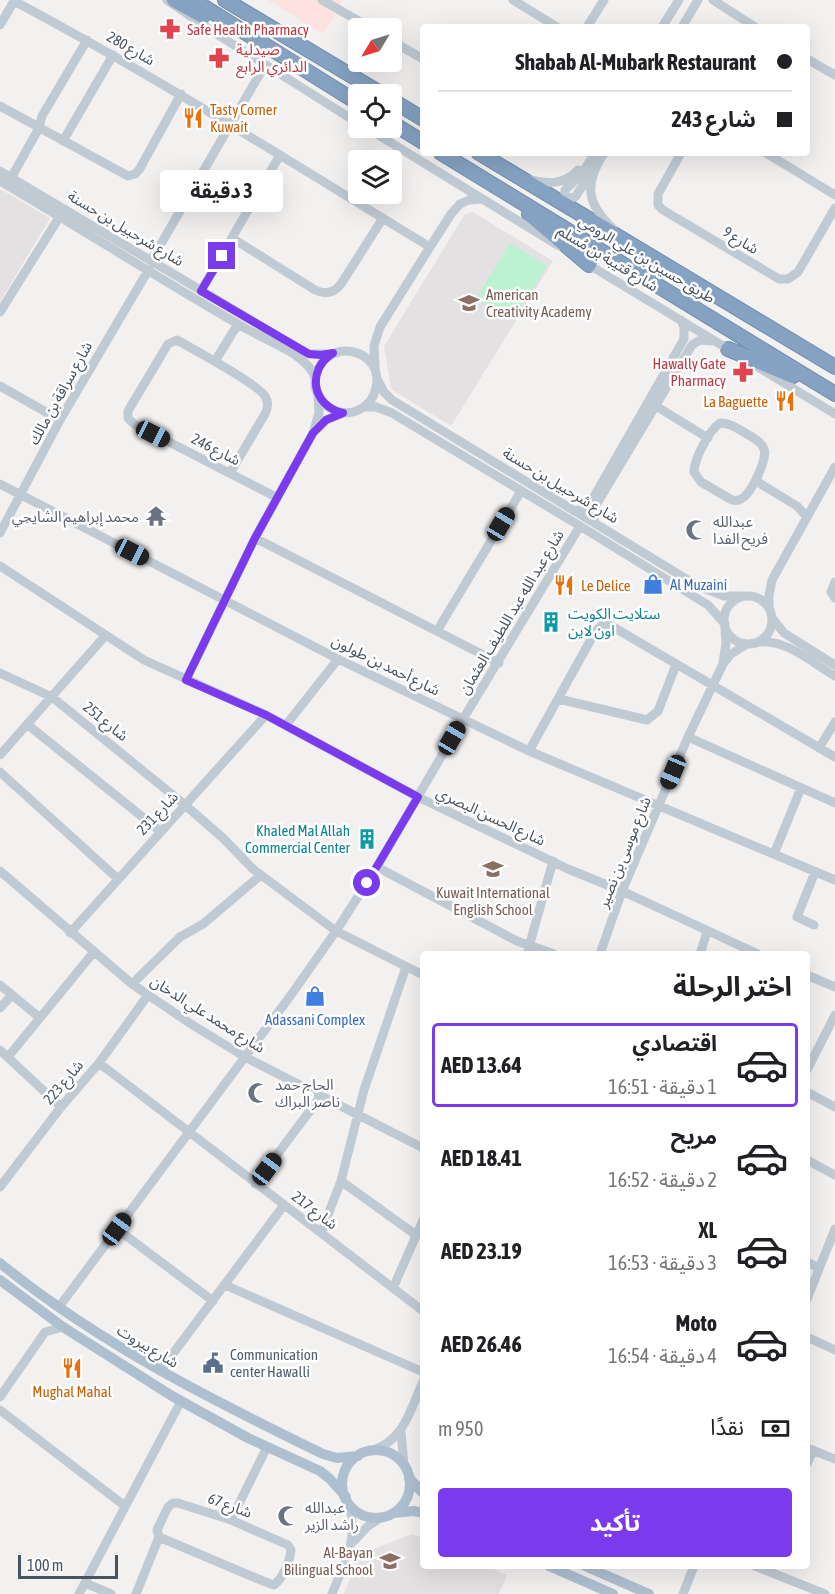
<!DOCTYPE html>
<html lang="ar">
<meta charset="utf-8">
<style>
body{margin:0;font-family:"Asap Condensed","Noto Sans Arabic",sans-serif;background:#f2f2f2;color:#202124;direction:rtl;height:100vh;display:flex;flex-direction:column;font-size:22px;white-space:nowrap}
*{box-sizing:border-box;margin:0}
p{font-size:20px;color:#757577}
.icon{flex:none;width:33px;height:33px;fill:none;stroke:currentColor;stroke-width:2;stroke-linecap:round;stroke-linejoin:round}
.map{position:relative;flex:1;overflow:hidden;direction:ltr}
.drawer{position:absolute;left:420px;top:951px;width:390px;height:618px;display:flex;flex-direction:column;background:#fff;border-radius:6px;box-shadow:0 6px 24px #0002;direction:rtl}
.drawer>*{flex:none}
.guide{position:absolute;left:420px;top:24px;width:390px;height:132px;border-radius:6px;box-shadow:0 6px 24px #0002;direction:rtl;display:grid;align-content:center;height:132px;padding:0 18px;background:#fff}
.needle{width:39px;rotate:232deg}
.fabs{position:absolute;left:348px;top:18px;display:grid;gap:12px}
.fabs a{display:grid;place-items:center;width:54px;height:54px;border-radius:6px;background:#fff;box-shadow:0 6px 24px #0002;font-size:30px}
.scale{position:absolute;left:18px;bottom:15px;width:100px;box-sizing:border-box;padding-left:6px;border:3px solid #47535f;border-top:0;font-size:16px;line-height:21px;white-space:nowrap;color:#47535f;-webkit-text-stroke:4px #fff;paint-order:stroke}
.end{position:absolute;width:27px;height:27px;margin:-14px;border:8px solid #7c3aed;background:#fff;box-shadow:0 0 0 3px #fff}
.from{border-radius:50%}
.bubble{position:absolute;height:42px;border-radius:6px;background:#fff;box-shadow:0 6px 24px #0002;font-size:20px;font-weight:700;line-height:42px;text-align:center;direction:rtl}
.car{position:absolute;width:18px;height:36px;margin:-18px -9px;border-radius:8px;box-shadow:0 0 4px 2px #0007;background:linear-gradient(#222 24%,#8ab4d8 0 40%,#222 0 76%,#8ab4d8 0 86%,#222 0)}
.guide b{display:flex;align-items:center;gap:21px;height:57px;font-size:22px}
.guide b+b{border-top:2px solid #e0e0e0}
.guide i{width:15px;height:15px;background:#202124}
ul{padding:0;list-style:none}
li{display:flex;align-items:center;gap:18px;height:84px;margin:0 12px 9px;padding:0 6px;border:3px solid transparent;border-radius:6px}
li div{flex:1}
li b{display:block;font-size:22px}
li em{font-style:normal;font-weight:700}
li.current{border-color:#7c3aed}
li>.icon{width:54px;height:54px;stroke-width:1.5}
h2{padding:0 18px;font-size:27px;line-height:72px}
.pay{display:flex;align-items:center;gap:15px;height:66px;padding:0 18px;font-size:22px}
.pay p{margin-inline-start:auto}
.primary-button{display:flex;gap:12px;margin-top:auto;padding:12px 18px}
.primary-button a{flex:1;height:69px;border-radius:6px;background:#7c3aed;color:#fff;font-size:24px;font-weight:700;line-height:69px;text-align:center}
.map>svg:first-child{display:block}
</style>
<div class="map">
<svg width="835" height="1594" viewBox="0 0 835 1594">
<rect width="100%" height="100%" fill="#f3f0f0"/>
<!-- education -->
<path fill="#e4e1e2" d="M0,189L50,218L0,302Z
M473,212L553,261L451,426L391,389L384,346L465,214Z
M412,1534L423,1538V1566H486L507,1575L499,1594H344L359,1555Z"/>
<!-- medical -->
<path fill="#fde2e0" d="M268,0H343L323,34Z"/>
<!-- green -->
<path fill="#bcf2d1" d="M510,243L547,266L513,321L476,298Z"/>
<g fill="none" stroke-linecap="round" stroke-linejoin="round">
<!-- highway casing -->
<g stroke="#708dad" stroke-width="16">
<path id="highway" d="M174,0L203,16
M193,0L358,103
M225,0L382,94
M392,100L423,119
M392,123L423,142
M441,153L835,394
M479,153L835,367
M529,214L589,265
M728,349L793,376"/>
</g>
<!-- minor -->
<path stroke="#c0cad3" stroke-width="9" d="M167,0L215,33L358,123
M322,0L371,28
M513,0L557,27
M713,0L755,27
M0,25L14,1C157,77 292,163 430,247
M587,27L604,0
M662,27L679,0
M682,27L698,0
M392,41L423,59
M807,59L835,75
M0,106L128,176L135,174L139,170L181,94
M367,128L559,246
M63,141L113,55
M604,153C584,184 586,203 613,229
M681,153L658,194V205L663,210L779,279H788L798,272L835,208
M766,153L835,195
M0,171L298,348L309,354H330
M593,171L575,197L570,198L565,196V190L581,175L595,153
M11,178L39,128L42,116L87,40
M530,180C547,184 565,185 578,170
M0,181C80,228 158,278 238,324C256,335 276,343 294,354C301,359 309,365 313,373C316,378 315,381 315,386C317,397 324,406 334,410C352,418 372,407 376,388C385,349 326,334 315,377
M232,238L315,290C326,295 334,293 341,284L383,218
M151,261L265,65
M586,263L733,352
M201,291L280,155
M0,312L60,216
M215,361L238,324
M375,367L374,346L380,327L430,247L451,214L460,204L469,200L482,199
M758,367L835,414
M377,379L384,392L392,400L698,586L724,596H742
M0,386L60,420
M651,403L708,438
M364,407H376L392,413L580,526L708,605L725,624
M720,423C729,423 735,427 742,431C749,436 761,440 764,449C768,459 751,494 741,499C738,501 736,501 732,500L701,482L694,472C694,459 710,429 720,423Z
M317,429L326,420L343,413
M230,473L265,414C268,408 269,402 265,396C258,384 193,349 177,340L168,344L128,411V418L134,424L276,497
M756,481L797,506L807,517
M0,484L338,659L529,751L835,880
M574,511L584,509L591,502L684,339V327L681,320
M596,524L592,515L593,510L692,345L700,340L711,341
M0,533L60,420L149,269
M255,538L499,663
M0,566L144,660L266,715L418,797L568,869L622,891L758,954
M835,582L831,592L835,598
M724 620a24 24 0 1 1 48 0a24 24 0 1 1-48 0Z
M769,607V595L772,580L835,467
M773,619L784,633L835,665
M437,631L521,491
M759,642C786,639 813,663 835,676
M723,662L726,644L725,628
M0,673L52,697L185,805L223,838L253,869L336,931L423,975
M186,680L255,538L313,433L319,413L318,397
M559,699L647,720L658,711L676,665
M28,725L160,831
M286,725L338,659
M688,737L835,803
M819,748L835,722
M529,751L595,632L602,625L608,624L835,757
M0,755L105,636
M0,772L117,878
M774,854L801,788
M377,867L517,941L554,954
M0,871L132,984L191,1024L245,1057L423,1148
M814,925L797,917L815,872
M70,933L266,715
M527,954L553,861
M600,954L622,891L688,737L723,664L731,654L747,644
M700,954L707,932
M807,975L835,987
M132,984L180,937L203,924L261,875
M0,985L40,1018
M0,1008L12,995
M0,1050L61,1107
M8,1057L93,953
M99,1063L423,1311
M807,1070L835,1015
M807,1092L835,1107
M807,1160L835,1175
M341,1181L416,1235
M255,1184L321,1096
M0,1187L61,1107L99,1063L148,995
M117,1229L213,1301
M321,1233L341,1181L364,1090L406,967
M807,1262L819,1268
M225,1285L423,1372
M393,1288L423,1220
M807,1299L835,1229
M59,1307L291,995L336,931L377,867L463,719L580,526
M807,1337L835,1350
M160,1371L284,1205
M0,1397L45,1332L63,1327
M0,1410L125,1506
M401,1432L404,1465
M807,1448L835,1459
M374,1450C405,1438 410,1410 423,1382
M807,1464L813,1450
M173,1503H178L231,1520L288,1545L291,1550C290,1561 283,1578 274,1585L263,1581L159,1537L157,1530L168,1507Z
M231,1520L267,1447
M354,1541L368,1526L382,1517
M755,1566L825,1594
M85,1583L111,1594
M79,1594L181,1401
M136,1594L159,1537
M332,1594C345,1561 359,1540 349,1504
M683,1594L694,1566"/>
<!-- major -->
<path stroke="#aebfd0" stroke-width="10" d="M0,1263C98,1343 210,1399 323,1454L337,1458L358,1456
M0,1280L63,1327L172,1396L248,1438L320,1471L330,1479L346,1497
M342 1484a34 34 0 1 1 68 0a34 34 0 1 1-68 0Z
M409,1478L423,1493
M394,1513L414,1511L423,1513
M549,1566L613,1594
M585,1566L649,1594"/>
<!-- highway -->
<use href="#highway" stroke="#85a2c2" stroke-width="14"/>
</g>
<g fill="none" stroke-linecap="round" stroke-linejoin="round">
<!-- route -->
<path stroke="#7c3aed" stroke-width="8" d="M222,256L201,291L309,354L321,355L333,353C306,370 312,406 343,413L326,420L313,433L255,538L186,680L266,715L418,797L367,883"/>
</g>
<!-- icons -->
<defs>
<g id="pharmacy-bare" transform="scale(1.62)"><path d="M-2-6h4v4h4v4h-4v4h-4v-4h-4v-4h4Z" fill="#e0444e" stroke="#fff" stroke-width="2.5" paint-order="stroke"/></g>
<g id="restaurant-bare" transform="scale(1.62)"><path d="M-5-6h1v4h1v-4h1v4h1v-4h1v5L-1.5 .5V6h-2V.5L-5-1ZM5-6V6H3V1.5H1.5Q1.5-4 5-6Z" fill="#e8710a" stroke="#fff" stroke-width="2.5" paint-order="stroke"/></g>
<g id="school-bare" transform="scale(1.62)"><path d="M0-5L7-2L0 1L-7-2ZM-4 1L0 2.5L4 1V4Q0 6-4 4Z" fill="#8d6e63" stroke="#fff" stroke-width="2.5" paint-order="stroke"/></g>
<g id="temple-bare" transform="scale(1.62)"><path d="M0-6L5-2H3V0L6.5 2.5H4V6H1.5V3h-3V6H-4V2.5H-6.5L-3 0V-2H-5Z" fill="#6b7280" stroke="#fff" stroke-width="2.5" paint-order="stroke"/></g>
<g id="mosque-bare" transform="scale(1.62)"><path d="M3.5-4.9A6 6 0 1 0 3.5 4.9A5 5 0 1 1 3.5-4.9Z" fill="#6b7280" stroke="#fff" stroke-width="2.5" paint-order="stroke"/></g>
<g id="shop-bare" transform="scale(1.62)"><path d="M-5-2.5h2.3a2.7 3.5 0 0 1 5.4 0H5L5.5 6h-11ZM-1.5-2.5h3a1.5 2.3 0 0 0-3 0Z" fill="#3f7fe0" stroke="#fff" stroke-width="2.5" paint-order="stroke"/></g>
<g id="building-bare" transform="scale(1.62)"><path d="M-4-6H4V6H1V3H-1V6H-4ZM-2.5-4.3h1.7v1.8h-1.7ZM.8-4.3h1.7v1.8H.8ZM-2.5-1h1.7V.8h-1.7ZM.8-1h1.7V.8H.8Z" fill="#0f9aa8" stroke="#fff" stroke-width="2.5" paint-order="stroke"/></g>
<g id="civic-bare" transform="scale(1.62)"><path d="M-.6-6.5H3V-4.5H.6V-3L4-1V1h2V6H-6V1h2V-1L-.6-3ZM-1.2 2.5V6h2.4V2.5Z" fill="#5c6f8a" stroke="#fff" stroke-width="2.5" paint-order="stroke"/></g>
</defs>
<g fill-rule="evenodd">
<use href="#pharmacy-bare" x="170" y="29"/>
<use href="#pharmacy-bare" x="219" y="58"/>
<use href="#restaurant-bare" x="193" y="118"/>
<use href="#school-bare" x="469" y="303"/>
<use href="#pharmacy-bare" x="743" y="372"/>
<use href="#restaurant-bare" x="785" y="401"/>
<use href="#temple-bare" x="156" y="516"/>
<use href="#mosque-bare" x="696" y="530"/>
<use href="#shop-bare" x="653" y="584"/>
<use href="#restaurant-bare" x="564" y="585"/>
<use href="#building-bare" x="551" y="622"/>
<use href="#building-bare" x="367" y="839"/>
<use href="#school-bare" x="493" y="869"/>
<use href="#shop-bare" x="315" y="996"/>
<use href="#mosque-bare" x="258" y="1093"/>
<use href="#civic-bare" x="213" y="1363"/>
<use href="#restaurant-bare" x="72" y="1368"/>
<use href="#mosque-bare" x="288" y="1516"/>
<use href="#school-bare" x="390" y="1561"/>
</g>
<g text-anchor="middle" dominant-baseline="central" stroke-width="5" stroke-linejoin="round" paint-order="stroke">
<!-- health labels -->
<g font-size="15" fill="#be3a42" stroke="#fff" text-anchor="start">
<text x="187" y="29">Safe Health Pharmacy</text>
<text x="236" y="49">صيدلية<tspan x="236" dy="17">الدائري الرابع</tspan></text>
<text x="726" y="363" text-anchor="end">Hawally Gate<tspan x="726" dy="17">Pharmacy</tspan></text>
</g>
<!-- street labels -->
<g font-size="15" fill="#47535f" stroke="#fff">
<text transform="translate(131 48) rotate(30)">شارع 280</text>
<text transform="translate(126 228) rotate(31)">شارع شرحبيل بن حسنة</text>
<text transform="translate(741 240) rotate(31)">شارع 9</text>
<text transform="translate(608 258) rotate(31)">شارع قتيبة بن مُسلم</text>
<text transform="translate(647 259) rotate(31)">طريق حسين بن علي الرومي</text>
<text transform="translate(60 393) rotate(-61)">شارع سراقة بن مالك</text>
<text transform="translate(216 449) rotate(27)">شارع 246</text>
<text transform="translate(561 485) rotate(31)">شارع شرحبيل بن حسنة</text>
<text transform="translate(511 612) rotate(-59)">شارع عبد الله عبد اللطيف العثمان</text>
<text transform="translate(386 665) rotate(26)">شارع أحمد بن طولون</text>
<text transform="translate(106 721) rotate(39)">شارع 251</text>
<text transform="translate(157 813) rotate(-47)">شارع 231</text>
<text transform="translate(491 816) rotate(25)">شارع الحسن البصري</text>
<text transform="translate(624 852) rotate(-68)">شارع موسى بن نصير</text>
<text transform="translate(208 1014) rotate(32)">شارع محمد علي الدخان</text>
<text transform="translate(63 1082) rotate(-50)">شارع 223</text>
<text transform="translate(315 1210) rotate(37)">شارع 217</text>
<text transform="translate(148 1346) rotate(31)">شارع بيروت</text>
<text transform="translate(230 1505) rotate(20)">شارع 67</text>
</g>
<!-- food labels -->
<g font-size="15" fill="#c56008" stroke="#fff" text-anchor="start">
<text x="210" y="109">Tasty Corner<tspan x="210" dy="17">Kuwait</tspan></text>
<text x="768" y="401" text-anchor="end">La Baguette</text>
<text x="581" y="585">Le Delice</text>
<text x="72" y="1391" text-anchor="middle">Mughal Mahal</text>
</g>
<!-- education labels -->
<g font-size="15" fill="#785e54" stroke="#fff" text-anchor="start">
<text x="486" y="294">American<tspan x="486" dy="17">Creativity Academy</tspan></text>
<text x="493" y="892" text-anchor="middle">Kuwait International<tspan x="493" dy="17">English School</tspan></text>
<text x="373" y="1552" text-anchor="end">Al-Bayan<tspan x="373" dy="17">Bilingual School</tspan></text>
</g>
<!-- worship labels -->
<g font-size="15" fill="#5b616d" stroke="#fff" text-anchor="start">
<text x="139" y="516" text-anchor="end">محمد إبراهيم الشايجي</text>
<text x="713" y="521">عبدالله<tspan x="713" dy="17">فريح الفدا</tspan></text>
<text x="275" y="1084">الحاج حمد<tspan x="275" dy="17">ناصر البراك</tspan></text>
<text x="305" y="1507">عبدالله<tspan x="305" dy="17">راشد الزير</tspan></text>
</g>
<!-- shop labels -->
<g font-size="15" fill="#366cbe" stroke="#fff" text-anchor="start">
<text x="670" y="584">Al Muzaini</text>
<text x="315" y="1019" text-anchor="middle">Adassani Complex</text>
</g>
<!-- culture labels -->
<g font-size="15" fill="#0d838f" stroke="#fff" text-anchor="start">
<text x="568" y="613">ستلايت الكويت<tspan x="568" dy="17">اون لاين</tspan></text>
<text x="350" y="830" text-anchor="end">Khaled Mal Allah<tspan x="350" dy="17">Commercial Center</tspan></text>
</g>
<!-- service labels -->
<g font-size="15" fill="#4e5e75" stroke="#fff" text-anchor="start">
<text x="230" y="1354">Communication<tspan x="230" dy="17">center Hawalli</tspan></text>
</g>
</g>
</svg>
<div class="fabs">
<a><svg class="needle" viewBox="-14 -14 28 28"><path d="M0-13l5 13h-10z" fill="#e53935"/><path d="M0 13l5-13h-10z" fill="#757577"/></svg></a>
<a><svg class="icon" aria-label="locate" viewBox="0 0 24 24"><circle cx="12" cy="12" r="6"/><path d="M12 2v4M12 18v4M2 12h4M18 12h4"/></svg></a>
<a><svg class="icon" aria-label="layers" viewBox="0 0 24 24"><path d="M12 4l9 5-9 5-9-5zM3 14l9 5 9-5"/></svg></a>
</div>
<div class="scale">100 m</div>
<i class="end from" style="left:367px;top:883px"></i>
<i class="end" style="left:222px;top:256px"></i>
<div class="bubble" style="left:160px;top:170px;width:123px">3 دقيقة</div>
<i class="car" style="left:153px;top:434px;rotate:117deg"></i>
<i class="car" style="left:501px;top:524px;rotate:31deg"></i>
<i class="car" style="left:132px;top:552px;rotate:117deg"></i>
<i class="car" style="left:452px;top:738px;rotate:30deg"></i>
<i class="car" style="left:673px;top:772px;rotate:203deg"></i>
<i class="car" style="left:267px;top:1169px;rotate:37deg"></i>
<i class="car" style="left:117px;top:1229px;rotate:36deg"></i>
<div class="guide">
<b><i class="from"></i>Shabab Al-Mubark Restaurant</b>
<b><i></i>شارع 243</b>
</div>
<section class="drawer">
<h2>اختر الرحلة</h2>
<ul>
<li class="current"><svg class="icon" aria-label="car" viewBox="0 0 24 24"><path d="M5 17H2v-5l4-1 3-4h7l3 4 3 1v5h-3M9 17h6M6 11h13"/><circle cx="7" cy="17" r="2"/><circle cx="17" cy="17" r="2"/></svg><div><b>اقتصادي</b><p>1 دقيقة · 16:51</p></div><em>AED 13.64</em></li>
<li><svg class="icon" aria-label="car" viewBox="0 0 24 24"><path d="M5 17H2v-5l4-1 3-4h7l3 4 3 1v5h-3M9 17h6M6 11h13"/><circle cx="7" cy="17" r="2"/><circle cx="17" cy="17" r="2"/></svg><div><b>مريح</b><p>2 دقيقة · 16:52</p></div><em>AED 18.41</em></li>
<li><svg class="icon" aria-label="car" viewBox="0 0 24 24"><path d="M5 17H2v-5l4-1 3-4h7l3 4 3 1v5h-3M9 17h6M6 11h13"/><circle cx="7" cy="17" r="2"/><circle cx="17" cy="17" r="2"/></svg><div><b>XL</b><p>3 دقيقة · 16:53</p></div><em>AED 23.19</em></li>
<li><svg class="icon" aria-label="car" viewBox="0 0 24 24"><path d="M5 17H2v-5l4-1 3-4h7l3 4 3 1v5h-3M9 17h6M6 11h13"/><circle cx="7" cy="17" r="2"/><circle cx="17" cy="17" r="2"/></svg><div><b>Moto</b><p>4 دقيقة · 16:54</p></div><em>AED 26.46</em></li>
</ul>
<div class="pay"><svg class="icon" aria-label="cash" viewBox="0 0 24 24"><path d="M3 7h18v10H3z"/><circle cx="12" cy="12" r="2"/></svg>نقدًا<p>950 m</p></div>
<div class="primary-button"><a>تأكيد</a></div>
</section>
</div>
